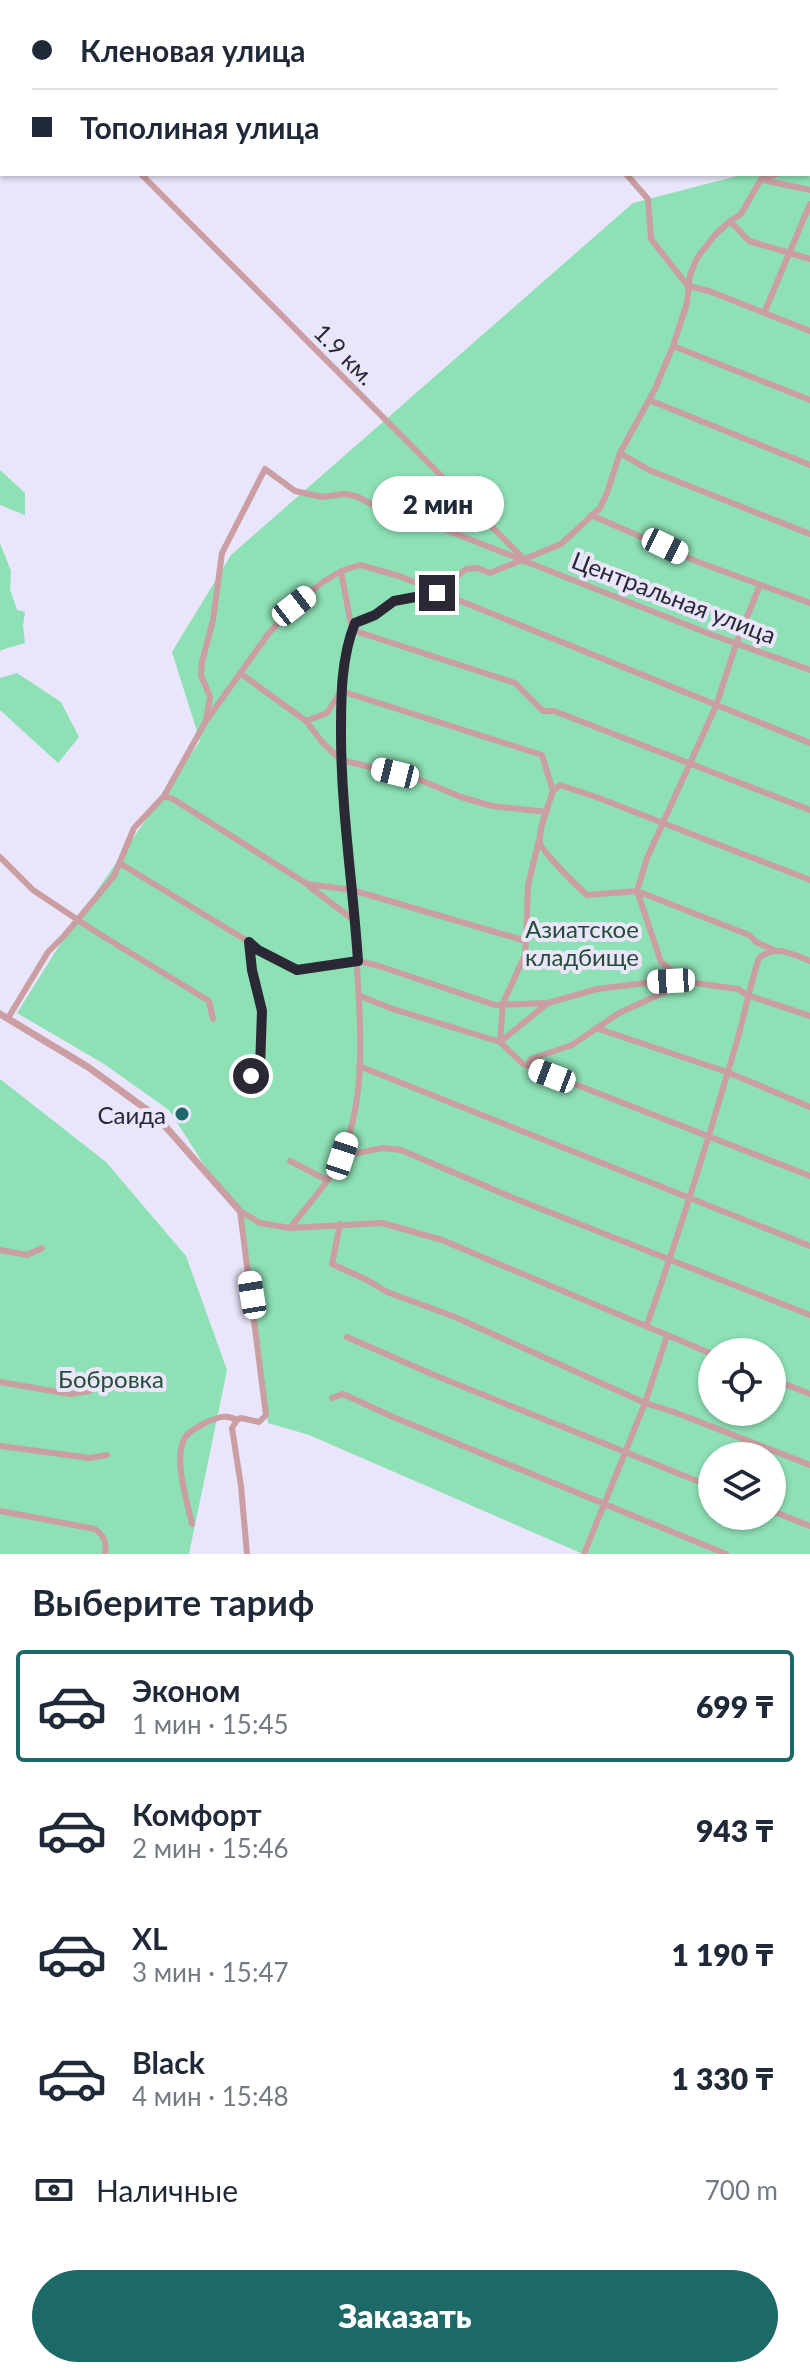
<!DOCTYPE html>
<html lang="ru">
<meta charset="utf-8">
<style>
body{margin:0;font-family:Lato,sans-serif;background:#f2f2f3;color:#1f2937;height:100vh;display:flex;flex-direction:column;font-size:30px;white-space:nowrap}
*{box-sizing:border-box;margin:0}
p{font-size:26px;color:#747a83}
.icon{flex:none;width:44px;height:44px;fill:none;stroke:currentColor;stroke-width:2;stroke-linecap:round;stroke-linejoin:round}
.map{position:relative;height:1554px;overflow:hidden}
.sheet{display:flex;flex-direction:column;background:#fff;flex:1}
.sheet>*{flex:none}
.hud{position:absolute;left:0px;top:0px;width:810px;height:176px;box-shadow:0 2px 6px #0004;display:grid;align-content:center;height:176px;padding:0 32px;background:#fff}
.buttons{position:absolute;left:698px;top:1338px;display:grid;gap:16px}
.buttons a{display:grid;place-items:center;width:88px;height:88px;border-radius:50%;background:#fff;box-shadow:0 2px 6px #0004;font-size:40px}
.end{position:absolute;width:36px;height:36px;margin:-18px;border:10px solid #2b2835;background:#fff;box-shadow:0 0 0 4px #fff}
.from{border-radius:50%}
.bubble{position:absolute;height:56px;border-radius:28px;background:#fff;box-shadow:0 2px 6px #0004;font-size:26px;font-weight:800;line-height:56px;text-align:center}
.car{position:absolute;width:24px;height:48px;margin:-24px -12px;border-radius:10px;box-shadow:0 0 6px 2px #0007;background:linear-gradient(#fff 24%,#345 0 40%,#fff 0 76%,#345 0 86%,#fff 0)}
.hud b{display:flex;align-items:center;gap:28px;height:76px;font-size:30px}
.hud b+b{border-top:2px solid #e0e1e3}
.hud i{width:20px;height:20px;background:#1f2937}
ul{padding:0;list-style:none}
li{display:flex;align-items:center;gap:24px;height:112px;margin:0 16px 12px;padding:0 16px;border:4px solid transparent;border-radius:8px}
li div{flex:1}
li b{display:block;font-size:30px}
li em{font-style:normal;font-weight:800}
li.active{border-color:#1c6967}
li>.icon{width:72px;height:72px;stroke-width:1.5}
h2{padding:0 32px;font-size:36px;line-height:96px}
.pay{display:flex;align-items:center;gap:20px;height:88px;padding:0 32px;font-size:30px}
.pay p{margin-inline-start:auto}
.cta{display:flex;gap:16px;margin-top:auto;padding:16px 32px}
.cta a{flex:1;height:92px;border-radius:48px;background:#1c6967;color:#fff;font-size:32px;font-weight:800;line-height:92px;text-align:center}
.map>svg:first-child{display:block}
</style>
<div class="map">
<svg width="810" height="1554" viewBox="0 0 810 1554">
<rect width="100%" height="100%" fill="#e9e5fa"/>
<!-- green -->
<path fill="#8ee0b5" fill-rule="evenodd" d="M810,157V1554H583L309,1435L268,1423L240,1211L203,1163L169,1110L104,1064L17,1013L57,949L200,741L172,652L231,555L633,203L745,174H808V158ZM712,1352H772V1412H712ZM712,1456H772V1516H712Z
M0,470L25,493V515L0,505Z
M0,543L11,571L10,589L17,610L25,612L23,626L25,643L1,650L0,652Z
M17,673L61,702L79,737L58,763L0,710V678Z
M0,1079L106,1162L186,1256L227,1370L189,1554H0Z"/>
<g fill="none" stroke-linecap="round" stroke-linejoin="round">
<!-- minor -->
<path stroke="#ca9ea2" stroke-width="6" d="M418,0L422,2
M0,32L2,34
M808,165L810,164
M141,174L521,556
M626,174L648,199L651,239L688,286L709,291L810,331
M777,174L761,179L741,214L730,221L749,241L810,259
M763,180L810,190
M764,313L810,204
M673,346L810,400
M649,400L810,465
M620,453L649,470L810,534
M591,515L698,562L810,603
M341,571L352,630
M352,630L515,683L543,711H554L810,810
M240,673L306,721L322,742L341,760
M341,691L542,755L553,791L560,785L596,797L810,880
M206,720L210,697L201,675L202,662L213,620L222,553L265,469L295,491L322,497L344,494L356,496L373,505L421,520L707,633L810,670
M306,721L327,713L339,694
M341,760L413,777L461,797L492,806L547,812
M553,791C549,804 538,830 540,842C540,850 579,888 587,895L637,891L749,935L756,942L774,950
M164,796L173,799L307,884L352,890L526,941L528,885L539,840
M0,857L33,890L93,930L209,1001L213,1019
M121,864L249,942L258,950L297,970L356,961
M310,887L355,921
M526,941L525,955L503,1003L500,1042L548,1003
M249,942L252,970L262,1011L260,1068L251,1076
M358,961L379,966L495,1005L548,1003L597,989L654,982H687L738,989L747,995L810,1016
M360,996L393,1009L500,1042L523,1064L810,1176
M8,1018L48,952L64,936L114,876L134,828L164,796L206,721L269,633L294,606L320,584L341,571L360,565L399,576L810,743
M596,1028L727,1072L810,1107
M359,1066L810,1246
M528,1066L531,1059L572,1045L619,1013L687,982L661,962L637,891L647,858L716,706L736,644L760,585
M342,1156L383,1148L401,1150L511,1197L810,1315
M290,1161L327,1180
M240,1211L260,1223L290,1228L382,1223L442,1240L712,1354
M240,1211L266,1415L259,1422L241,1418L237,1420L232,1428L241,1486L247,1554
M340,1224L332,1264L367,1280L387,1292L455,1317L645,1403L674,1412L810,1465
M290,1228C303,1211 329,1182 338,1164C367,1103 361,1033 357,967C353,895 341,818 341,743C341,703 340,661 355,623L375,615L394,601L437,593L466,569L477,568L490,573L561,544L600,508L607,493L620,453L655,389L673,346L687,303L690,275L697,258L715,235L730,221
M0,1250L27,1255L42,1248
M646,1327C680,1233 709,1137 737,1041C745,1013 750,985 759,958C776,944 792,954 810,961
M347,1337L434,1375L712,1487
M772,1379L810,1394
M0,1382L70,1394L90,1391
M332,1398L343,1394L393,1417L726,1554
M0,1446L90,1458L107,1455
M0,1511L95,1529C104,1536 107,1542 105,1554
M772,1511L810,1526
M192,1524C187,1501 172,1456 186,1436C191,1430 200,1426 207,1422C219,1417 226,1414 237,1420
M584,1554L645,1403L667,1336"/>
<!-- tertiary -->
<path stroke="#ca9ea2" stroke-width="7" d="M0,1014L88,1067L157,1117L240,1211"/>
</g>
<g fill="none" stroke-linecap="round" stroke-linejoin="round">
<!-- route -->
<path stroke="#2b2835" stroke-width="10" d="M251,1076L260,1068L262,1011L252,970L249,942L258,950L297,970L358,961C353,885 341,809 341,733C341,696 341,658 355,623L375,615L394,601L437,593"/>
</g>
<!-- markers -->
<circle fill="#1c6967" stroke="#e9e5fa" stroke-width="3" cx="182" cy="1114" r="8"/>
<g text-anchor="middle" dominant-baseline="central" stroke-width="8" stroke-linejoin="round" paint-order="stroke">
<!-- street labels -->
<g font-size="24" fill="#2b2835" stroke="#e9e5fa">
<text transform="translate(345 354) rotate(45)">1.9 км.</text>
<text transform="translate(674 597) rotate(21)">Центральная улица</text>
</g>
<!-- park labels -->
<g font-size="24" fill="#244d38" stroke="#e9e5fa">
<text x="582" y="928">Азиатское<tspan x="582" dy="28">кладбище</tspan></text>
<text x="111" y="1378">Бобровка</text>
</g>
<!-- poi labels -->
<g font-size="24" fill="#2b2835" stroke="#e9e5fa" text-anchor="end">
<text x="166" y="1114">Саида</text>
</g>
</g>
</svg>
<div class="buttons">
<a><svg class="icon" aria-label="locate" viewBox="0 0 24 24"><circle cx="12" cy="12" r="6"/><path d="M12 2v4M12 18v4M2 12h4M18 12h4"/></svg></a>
<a><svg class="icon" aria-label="layers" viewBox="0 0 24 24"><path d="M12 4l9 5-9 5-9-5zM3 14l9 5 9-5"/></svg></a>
</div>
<i class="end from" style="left:251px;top:1076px"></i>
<i class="end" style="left:437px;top:593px"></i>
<div class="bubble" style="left:372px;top:476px;width:132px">2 мин</div>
<i class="car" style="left:665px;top:546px;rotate:116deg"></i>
<i class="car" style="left:294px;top:606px;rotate:52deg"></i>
<i class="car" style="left:395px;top:773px;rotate:284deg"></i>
<i class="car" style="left:671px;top:981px;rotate:267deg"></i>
<i class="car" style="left:552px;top:1076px;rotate:291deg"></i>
<i class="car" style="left:342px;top:1156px;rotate:18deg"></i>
<i class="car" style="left:252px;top:1295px;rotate:351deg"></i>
<div class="hud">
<b><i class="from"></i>Кленовая улица</b>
<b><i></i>Тополиная улица</b>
</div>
</div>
<section class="sheet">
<h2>Выберите тариф</h2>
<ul>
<li class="active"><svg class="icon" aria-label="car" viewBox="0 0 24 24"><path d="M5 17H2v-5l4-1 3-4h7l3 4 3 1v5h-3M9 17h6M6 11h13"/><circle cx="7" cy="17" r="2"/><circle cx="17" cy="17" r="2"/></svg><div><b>Эконом</b><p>1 мин · 15:45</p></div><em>699 ₸</em></li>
<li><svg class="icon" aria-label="car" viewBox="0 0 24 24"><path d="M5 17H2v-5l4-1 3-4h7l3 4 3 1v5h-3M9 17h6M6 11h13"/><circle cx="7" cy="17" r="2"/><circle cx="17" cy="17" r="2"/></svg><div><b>Комфорт</b><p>2 мин · 15:46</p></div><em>943 ₸</em></li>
<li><svg class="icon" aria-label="car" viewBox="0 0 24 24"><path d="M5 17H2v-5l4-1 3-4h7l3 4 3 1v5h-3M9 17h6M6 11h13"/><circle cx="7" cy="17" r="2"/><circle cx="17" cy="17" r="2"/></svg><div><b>XL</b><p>3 мин · 15:47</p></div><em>1 190 ₸</em></li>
<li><svg class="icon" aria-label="car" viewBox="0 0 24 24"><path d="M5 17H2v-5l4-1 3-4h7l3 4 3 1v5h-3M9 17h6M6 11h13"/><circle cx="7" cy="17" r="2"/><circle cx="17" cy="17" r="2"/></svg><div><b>Black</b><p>4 мин · 15:48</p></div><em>1 330 ₸</em></li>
</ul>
<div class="pay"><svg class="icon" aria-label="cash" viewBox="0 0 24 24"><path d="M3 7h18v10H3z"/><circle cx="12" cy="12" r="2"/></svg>Наличные<p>700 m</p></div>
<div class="cta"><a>Заказать</a></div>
</section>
